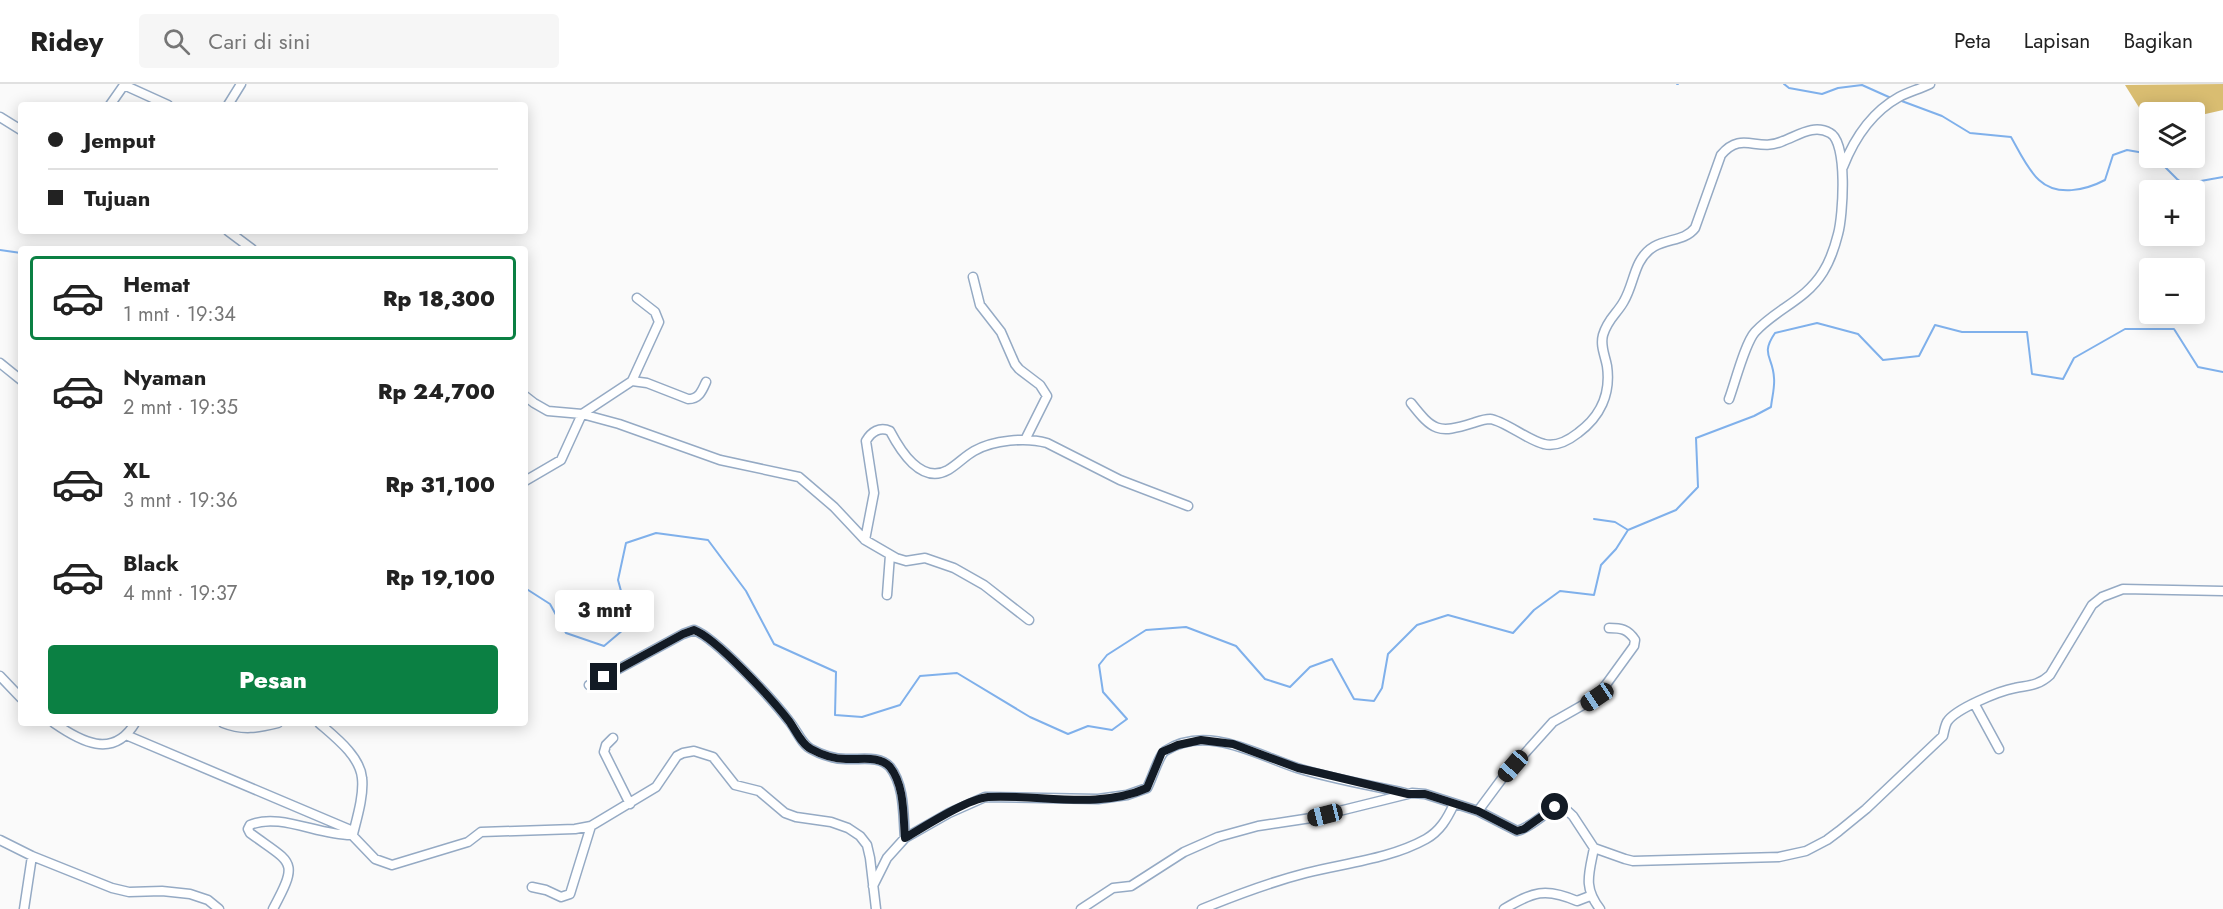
<!DOCTYPE html>
<html lang="id">
<meta charset="utf-8">
<style>
body{margin:0;font-family:Jost,sans-serif;background:#f6f6f6;color:#222;height:100vh;display:flex;flex-direction:column;font-size:22px;white-space:nowrap}
*{box-sizing:border-box;margin:0}
p{font-size:20px;color:#767676}
.icon{flex:none;width:33px;height:33px;fill:none;stroke:currentColor;stroke-width:2;stroke-linecap:round;stroke-linejoin:round}
.map{position:relative;flex:1;overflow:hidden}
.drawer{position:absolute;left:18px;top:162px;width:510px;height:480px;display:flex;flex-direction:column;background:#fff;border-radius:6px;box-shadow:0 3px 15px #0003}
.drawer>*{flex:none}
.banner{position:absolute;left:18px;top:18px;width:510px;height:132px;border-radius:6px;box-shadow:0 3px 15px #0003;display:grid;align-content:center;height:132px;padding:0 30px;background:#fff}
.buttons{position:absolute;left:2139px;top:18px;display:grid;gap:12px}
.buttons a{display:grid;place-items:center;width:66px;height:66px;border-radius:6px;background:#fff;box-shadow:0 3px 15px #0003;font-size:30px}
.end{position:absolute;width:27px;height:27px;margin:-14px;border:8px solid #131b25;background:#fff;box-shadow:0 0 0 3px #fff}
.from{border-radius:50%}
.bubble{position:absolute;height:42px;border-radius:6px;background:#fff;box-shadow:0 3px 15px #0003;font-size:20px;font-weight:800;line-height:42px;text-align:center}
.car{position:absolute;width:18px;height:36px;margin:-18px -9px;border-radius:8px;box-shadow:0 0 4px 2px #0007;background:linear-gradient(#222 24%,#8ab4d8 0 40%,#222 0 76%,#8ab4d8 0 86%,#222 0)}
.banner b{display:flex;align-items:center;gap:21px;height:57px;font-size:22px}
.banner b+b{border-top:2px solid #e0e0e0}
.banner i{width:15px;height:15px;background:#222}
ul{padding:10px 0 0;list-style:none}
li{display:flex;align-items:center;gap:18px;height:84px;margin:0 12px 9px;padding:0 18px;border:3px solid transparent;border-radius:6px}
li div{flex:1}
li b{display:block;font-size:22px}
li em{font-style:normal;font-weight:800}
li.current{border-color:#0b8043}
li>.icon{width:54px;height:54px;stroke-width:1.5}
.button{display:flex;gap:12px;margin-top:auto;padding:12px 30px}
.button a{flex:1;height:69px;border-radius:6px;background:#0b8043;color:#fff;font-size:24px;font-weight:800;line-height:69px;text-align:center}
header{display:flex;align-items:center;gap:36px;box-sizing:border-box;height:84px;padding:0 30px;background:#fff;border-bottom:2px solid #e0e0e0}
header strong{font-size:28px}
nav{display:flex;gap:33px;margin-inline-start:auto;font-size:21px}
.search{width:420px;height:54px;background:#f6f6f6;display:flex;align-items:center;gap:15px;box-sizing:border-box;padding:0 21px;border-radius:6px;color:#767676;font-size:22px}
.map>svg:first-child{display:block}
</style>
<header>
<strong>Ridey</strong>
<div class="search"><svg class="icon" aria-label="search" viewBox="0 0 24 24"><circle cx="10" cy="10" r="6"/><path d="M15 15l6 6"/></svg>Cari di sini</div>
<nav><a>Peta</a><a>Lapisan</a><a>Bagikan</a></nav>
</header>
<div class="map">
<svg width="2223" height="825" viewBox="0 0 2223 825">
<rect width="100%" height="100%" fill="#fafafa"/>
<!-- forest -->
<path fill="#d9bd71" d="M2223,0V26L2201,31L2182,25L2170,28H2150L2149,32L2145,33L2125,1Z"/>
<g fill="none" stroke-linecap="round" stroke-linejoin="round">
<!-- stream -->
<path stroke="#7fb0eb" stroke-width="2" d="M1677,0H1678
M1784,0L1789,4L1822,10L1838,4L1862,1L1891,14
M1899,16L1942,32L1970,49L2011,53C2019,67 2027,85 2039,96C2057,113 2086,106 2105,96L2113,71L2127,66L2150,70
M2156,74L2177,95L2184,100L2223,93
M0,166L21,169
M1594,435L1615,438L1628,446L1676,426L1698,403L1696,354L1754,332L1771,323C1772,313 1775,303 1774,294C1773,272 1760,271 1775,249L1817,239L1858,250L1883,276L1919,272L1935,241L1962,248H2027L2032,290L2063,295L2074,274L2125,245H2174L2198,283L2223,288
M525,504L550,520L566,549L604,562L630,540L618,496L626,459L656,449L708,456L746,507L774,560L836,588L835,631L862,633L900,621L920,592L957,589L1030,633L1068,650L1088,642L1112,646L1127,635L1103,608L1099,581L1107,571L1146,546L1186,543L1236,562L1265,595L1290,603L1310,583L1332,575L1354,615L1374,617L1382,604L1388,570L1417,541L1448,531L1513,549L1534,526L1560,507L1594,511L1601,481L1616,465L1628,446"/>
<!-- minor casing -->
<g stroke="#95aac4" stroke-width="11">
<path id="minor" d="M110,21L124,1L168,21
M228,21L241,0
M0,33L21,46
M1843,83C1854,55 1872,28 1899,13C1908,8 1920,5 1930,0
M228,147L252,165
M973,193L980,221L1001,248L1015,280L1019,285L1040,301L1047,312L1025,356
M0,279L21,296
M632,297L647,299L688,315C699,315 702,307 706,298
M525,312L534,319L548,327L582,330L619,340L720,376L799,393L834,423L865,456L896,474L906,477L925,474L954,484L984,501L1029,536
M1411,319C1433,347 1438,350 1473,339C1479,337 1484,335 1490,335C1503,336 1529,357 1544,360C1556,363 1569,356 1578,349C1600,333 1611,310 1607,282C1605,271 1600,262 1603,251C1608,234 1617,230 1624,217C1631,205 1633,191 1639,179C1654,150 1681,162 1695,144L1721,71C1742,46 1757,69 1783,57C1799,51 1814,40 1830,49C1848,58 1843,132 1838,150C1835,162 1830,177 1823,188C1805,217 1777,224 1755,248C1745,259 1735,299 1729,315
M525,397L561,376L582,330L632,297L659,238L655,228L637,214
M865,456L874,409L866,357C871,348 880,342 890,347C900,366 921,401 948,386C958,380 965,372 974,367C993,356 1026,353 1047,359L1120,396L1188,422
M887,511L890,471
M0,592L21,614
M589,601L683,550L694,546C716,554 773,616 789,637C796,645 802,661 811,665C822,671 835,675 846,675C861,676 879,671 890,683C905,702 903,732 905,754
M1974,619L1999,665
M54,639C80,657 113,676 135,639
M223,639C243,647 258,644 278,639
M319,639C335,653 360,672 362,694C364,711 357,734 353,750
M126,651L353,747
M613,654L606,661L604,668L630,720
M1478,727L1501,696L1553,638L1597,613L1634,562L1635,556C1628,545 1621,544 1609,544
M352,751L375,775L392,781L468,758L481,748L575,745L591,742L656,703L677,672L683,669L694,667L713,673L735,701L759,707L785,729L796,733L831,738L848,744L860,752L867,761L870,774L876,825
M0,756L32,772L112,804L129,808L162,807L190,810L208,816L219,825
M1594,764C1589,790 1583,803 1600,825
M873,802L887,774L905,754L949,729L985,713L1098,715L1127,711L1147,704C1152,695 1159,671 1165,667C1207,640 1257,671 1297,684C1332,695 1369,701 1405,709
M532,803L546,806L561,813L570,810L591,742
M24,825L32,772
M273,825C300,775 292,780 250,749L248,745L250,741C279,728 320,752 352,751
M1081,825L1113,804L1131,802L1184,768L1218,753L1258,742L1311,734L1412,709L1425,710L1478,727L1517,747C1533,743 1545,727 1561,721L1573,732L1594,764L1625,775L1633,777L1779,773L1806,767L1827,756L1839,747L1866,725L1943,652C1944,647 1945,642 1947,638C1955,625 1999,607 2015,604C2029,601 2038,602 2050,591L2092,521L2102,513L2123,505L2223,507
M1202,825C1236,811 1271,798 1306,789C1345,779 1390,775 1426,755C1440,747 1447,735 1454,720
M1504,825C1533,808 1545,803 1577,817L1590,812"/>
</g>
<!-- minor -->
<use href="#minor" stroke="#fff" stroke-width="8"/>
</g>
<g fill="none" stroke-linecap="round" stroke-linejoin="round">
<!-- route -->
<path stroke="#131b25" stroke-width="8" d="M604,593L683,550L694,546C716,554 773,616 789,637C795,645 802,661 811,665C822,671 835,675 846,675C860,676 879,671 890,683C905,702 903,732 905,754C924,743 967,715 988,713C1040,710 1098,726 1147,704L1162,668L1178,661L1201,656L1233,660L1298,684L1320,689L1408,710H1425L1478,727L1517,747L1524,745L1555,723"/>
</g>
</svg>
<div class="buttons">
<a><svg class="icon" aria-label="layers" viewBox="0 0 24 24"><path d="M12 4l9 5-9 5-9-5zM3 14l9 5 9-5"/></svg></a>
<a>+</a>
<a>−</a>
</div>
<i class="end from" style="left:1555px;top:723px"></i>
<i class="end" style="left:604px;top:593px"></i>
<div class="bubble" style="left:555px;top:506px;width:99px">3 mnt</div>
<i class="car" style="left:1597px;top:613px;rotate:236deg"></i>
<i class="car" style="left:1513px;top:682px;rotate:221deg"></i>
<i class="car" style="left:1325px;top:731px;rotate:256deg"></i>
<div class="banner">
<b><i class="from"></i>Jemput</b>
<b><i></i>Tujuan</b>
</div>
<section class="drawer">
<ul>
<li class="current"><svg class="icon" aria-label="car" viewBox="0 0 24 24"><path d="M5 17H2v-5l4-1 3-4h7l3 4 3 1v5h-3M9 17h6M6 11h13"/><circle cx="7" cy="17" r="2"/><circle cx="17" cy="17" r="2"/></svg><div><b>Hemat</b><p>1 mnt · 19:34</p></div><em>Rp 18,300</em></li>
<li><svg class="icon" aria-label="car" viewBox="0 0 24 24"><path d="M5 17H2v-5l4-1 3-4h7l3 4 3 1v5h-3M9 17h6M6 11h13"/><circle cx="7" cy="17" r="2"/><circle cx="17" cy="17" r="2"/></svg><div><b>Nyaman</b><p>2 mnt · 19:35</p></div><em>Rp 24,700</em></li>
<li><svg class="icon" aria-label="car" viewBox="0 0 24 24"><path d="M5 17H2v-5l4-1 3-4h7l3 4 3 1v5h-3M9 17h6M6 11h13"/><circle cx="7" cy="17" r="2"/><circle cx="17" cy="17" r="2"/></svg><div><b>XL</b><p>3 mnt · 19:36</p></div><em>Rp 31,100</em></li>
<li><svg class="icon" aria-label="car" viewBox="0 0 24 24"><path d="M5 17H2v-5l4-1 3-4h7l3 4 3 1v5h-3M9 17h6M6 11h13"/><circle cx="7" cy="17" r="2"/><circle cx="17" cy="17" r="2"/></svg><div><b>Black</b><p>4 mnt · 19:37</p></div><em>Rp 19,100</em></li>
</ul>
<div class="button"><a>Pesan</a></div>
</section>
</div>
